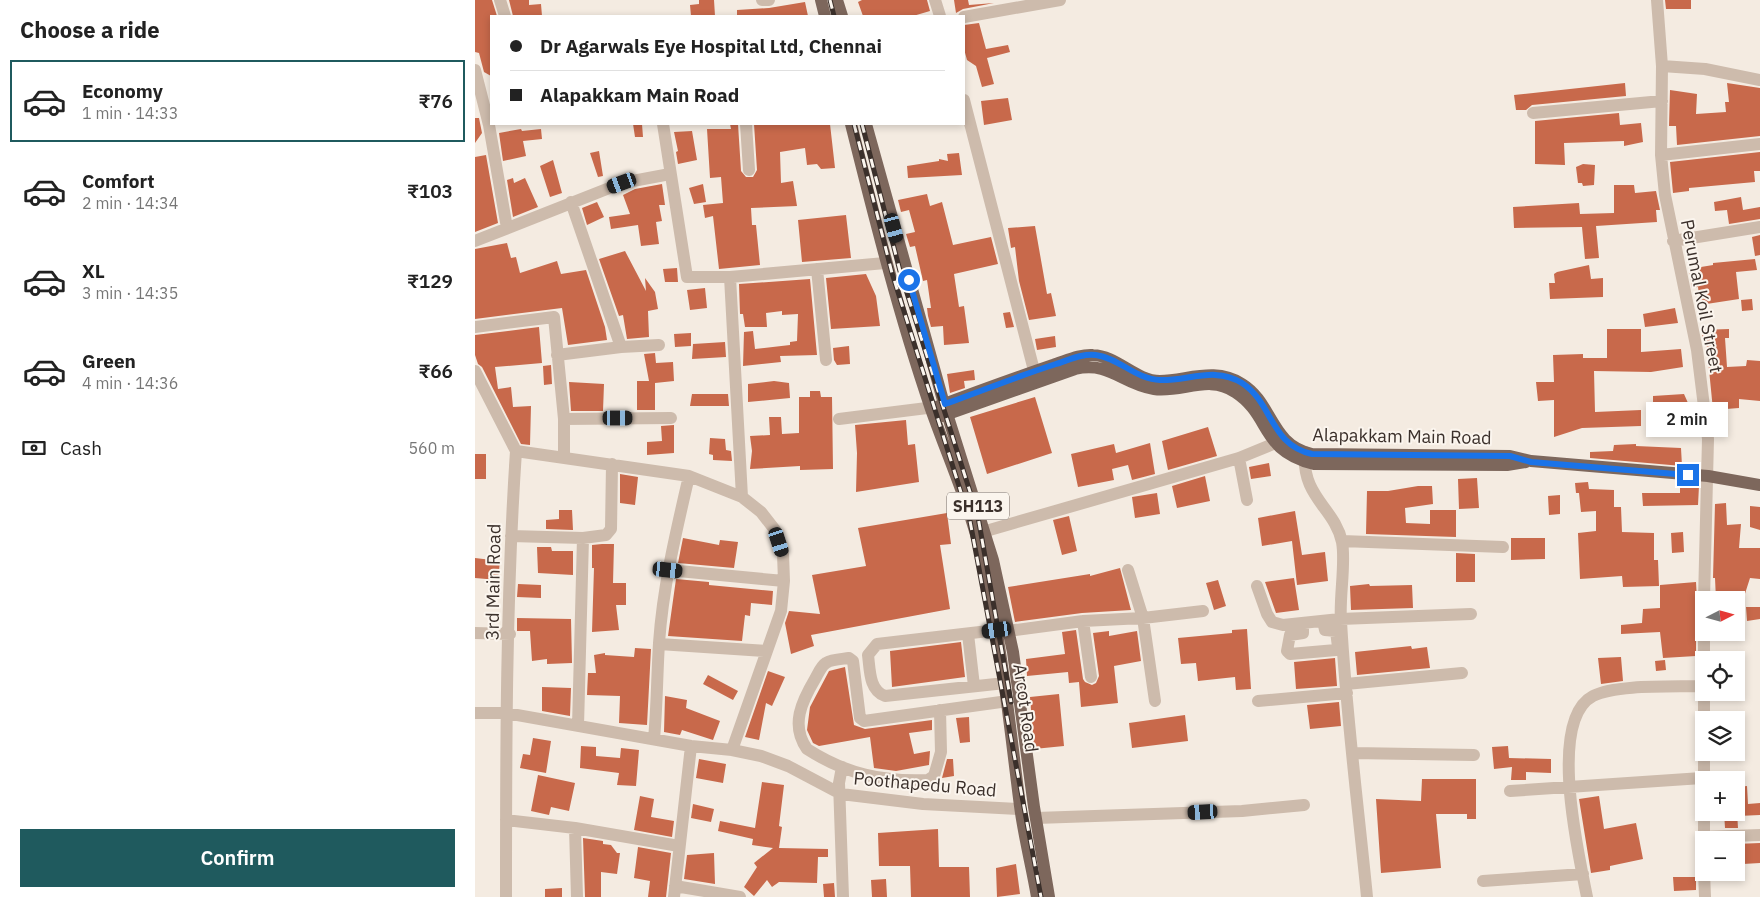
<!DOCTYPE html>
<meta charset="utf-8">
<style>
body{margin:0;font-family:"IBM Plex Sans",sans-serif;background:#f2f2f2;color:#222;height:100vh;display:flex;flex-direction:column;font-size:19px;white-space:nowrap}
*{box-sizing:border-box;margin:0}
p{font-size:16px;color:#767676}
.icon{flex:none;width:28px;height:28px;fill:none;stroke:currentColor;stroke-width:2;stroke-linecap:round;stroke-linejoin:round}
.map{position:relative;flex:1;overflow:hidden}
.details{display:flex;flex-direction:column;background:#fff;width:475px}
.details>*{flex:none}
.banner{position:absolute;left:15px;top:15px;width:475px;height:110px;border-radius:0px;box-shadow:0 2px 8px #0003;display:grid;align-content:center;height:110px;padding:0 20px;background:#fff}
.needle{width:32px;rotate:84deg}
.controls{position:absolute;left:1220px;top:591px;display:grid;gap:10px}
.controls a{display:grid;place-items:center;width:50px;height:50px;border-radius:0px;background:#fff;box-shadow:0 2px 8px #0003;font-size:25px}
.end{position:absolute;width:22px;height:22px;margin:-11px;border:6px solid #1a73e8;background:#fff;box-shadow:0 0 0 2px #fff}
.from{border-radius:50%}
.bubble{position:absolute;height:35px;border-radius:0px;background:#fff;box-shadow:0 2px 8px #0003;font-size:16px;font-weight:600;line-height:35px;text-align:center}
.car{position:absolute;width:15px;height:30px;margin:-15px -8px;border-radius:6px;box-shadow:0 0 4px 1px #0007;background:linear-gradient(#222 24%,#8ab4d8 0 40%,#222 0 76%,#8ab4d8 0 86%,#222 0)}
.banner b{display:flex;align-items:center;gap:18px;height:48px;font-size:19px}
.banner b+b{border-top:1px solid #e0e0e0}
.banner i{width:12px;height:12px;background:#222}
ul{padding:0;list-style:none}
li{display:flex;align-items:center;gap:15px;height:82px;margin:0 10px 8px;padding:0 10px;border:2px solid transparent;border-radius:0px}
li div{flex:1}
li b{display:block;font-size:19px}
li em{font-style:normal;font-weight:600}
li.on{border-color:#1f5a5e}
li>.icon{width:45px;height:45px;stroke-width:1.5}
h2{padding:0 20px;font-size:22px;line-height:60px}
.pay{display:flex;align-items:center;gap:12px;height:55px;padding:0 20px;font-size:19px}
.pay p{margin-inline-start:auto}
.button{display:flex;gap:10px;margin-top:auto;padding:10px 20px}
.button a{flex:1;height:58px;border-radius:0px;background:#1f5a5e;color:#fff;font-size:20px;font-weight:600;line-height:58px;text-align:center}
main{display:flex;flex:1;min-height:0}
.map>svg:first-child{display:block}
</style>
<main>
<section class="details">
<h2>Choose a ride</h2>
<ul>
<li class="on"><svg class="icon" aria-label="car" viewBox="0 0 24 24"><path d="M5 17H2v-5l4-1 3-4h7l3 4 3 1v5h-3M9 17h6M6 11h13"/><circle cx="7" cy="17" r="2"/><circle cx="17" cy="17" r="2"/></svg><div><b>Economy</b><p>1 min · 14:33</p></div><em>₹76</em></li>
<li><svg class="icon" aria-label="car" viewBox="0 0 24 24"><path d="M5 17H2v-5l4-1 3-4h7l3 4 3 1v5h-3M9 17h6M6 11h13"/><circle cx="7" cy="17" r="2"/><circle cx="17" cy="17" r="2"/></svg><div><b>Comfort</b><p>2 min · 14:34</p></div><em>₹103</em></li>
<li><svg class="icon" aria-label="car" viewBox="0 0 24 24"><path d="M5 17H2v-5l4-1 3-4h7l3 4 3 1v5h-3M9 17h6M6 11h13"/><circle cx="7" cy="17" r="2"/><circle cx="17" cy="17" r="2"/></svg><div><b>XL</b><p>3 min · 14:35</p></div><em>₹129</em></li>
<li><svg class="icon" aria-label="car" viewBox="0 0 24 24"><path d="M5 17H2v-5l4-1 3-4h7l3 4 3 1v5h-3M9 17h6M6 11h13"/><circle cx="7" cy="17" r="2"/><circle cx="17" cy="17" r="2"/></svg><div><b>Green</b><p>4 min · 14:36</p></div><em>₹66</em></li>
</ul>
<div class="pay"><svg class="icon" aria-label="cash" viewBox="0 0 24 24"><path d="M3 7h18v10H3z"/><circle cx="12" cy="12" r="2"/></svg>Cash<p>560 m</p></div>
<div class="button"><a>Confirm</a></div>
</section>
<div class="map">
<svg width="1285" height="897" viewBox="0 0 1285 897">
<rect width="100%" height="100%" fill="#f4ebe1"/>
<!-- building -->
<path fill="#c8694b" d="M0,0H17L22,16H16V76L9,72L4,53L0,52Z
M34,0H54V5L66,4L67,16H38Z
M224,0H239L240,16H216L215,5L224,4Z
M387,0H452L455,11L438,16H388L383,2Z
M479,0H493L494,5L519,3L488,9L481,13Z
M1190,0H1216V9H1191Z
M330,2L333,16H262V10L294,8Z
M504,23L511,49L533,45L535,52L512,58L519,84L507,87L501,66L492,60L489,49V25Z
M1150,83L1151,96L1057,105L1051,110H1041L1039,95Z
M1252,83L1285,88V136L1202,145L1201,126H1194L1195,90L1222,94L1221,114L1251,112L1250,102H1254Z
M533,98L537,120L509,125L506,101Z
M1144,113L1145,125L1166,123L1168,142L1149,146V141L1089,143L1090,165L1060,164V121Z
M0,118H4L7,133L0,143Z
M158,124H167L168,137H160Z
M255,124H263L266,171L271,177H278L282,170L279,124H355L360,168L346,169L342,164L332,165L330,148L305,152L306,183L318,181L322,206L276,208L277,225H281L285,265L244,269L238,216L230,218L228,205L248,203L246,177L235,178L232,129H256Z
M46,129L47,131L66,129L67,139L48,141L51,156L28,161L24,133Z
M217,131L222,160L203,164L201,152L203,151L199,132Z
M124,151L128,176L123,177L115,153Z
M1285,152V171H1279L1280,182L1214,188V191L1198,193L1195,162Z
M484,153L487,175L433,178L432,166L464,161V159L473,161L472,154Z
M11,155L23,223L0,232V157Z
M78,160L87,193L75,197L65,166Z
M1108,164L1120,165L1119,185L1108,186L1107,183H1103L1101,167Z
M38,178L39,183L50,178L63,207L38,217L32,180Z
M187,184L190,205H184L187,221L181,222L184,244L166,246L163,225L136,229L134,217L155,214L148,195L160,189Z
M228,184L231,202L219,204L214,188Z
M1139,185H1159L1160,193L1181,191L1185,210H1181L1182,222L1121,226L1124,258L1110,259L1107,227L1039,228L1038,207L1104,203L1105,214L1139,213Z
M452,194L455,206L467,202L478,245L516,237L523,264L479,274L484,307L489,306L494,343L469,345L468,326L456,327L453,316L452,308H456L452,280L448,281L440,246L435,247L431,234L440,232L434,210L426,212L423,200Z
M1266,197L1268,210L1285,207V219L1254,224L1252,210L1240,211L1239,202Z
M122,202L129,217L112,225L107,208Z
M371,215L376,258L327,262L323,220Z
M560,226L572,294L576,293L581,316L554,320L544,281L540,247L536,248L533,228Z
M1285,235V255L1280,256L1277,237Z
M32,243L36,258L41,257L45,273L82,261L86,274L111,270L130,327L132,340L93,345L87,308L0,319V249Z
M150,251L171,291L170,278L180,292L183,309L173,311L174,337L152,339L148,315L144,316L124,259Z
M1280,259L1282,270L1261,272L1264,299L1225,305L1223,287L1217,288L1214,269L1238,265V263Z
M1114,265L1116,279L1128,278V297L1075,299L1074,283H1080L1079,274L1082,272Z
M202,268L203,282H190L188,269Z
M391,274L401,296L405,326L356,329L351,278Z
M335,279L342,355L305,356L306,362L268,366L269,332L278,331L280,349L315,345V342L322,341L323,314L307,315V311L291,313L292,327H270L268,314H265L264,284Z
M230,288L232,308L215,310L212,290Z
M1277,299L1278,310L1267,311L1266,300Z
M1200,308L1203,323L1170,327L1168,314Z
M535,312L539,327L531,328L528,313Z
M64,327L67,363L20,367L23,389L36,387L38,407L56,406L55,445L46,444L7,367L3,364L0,355V335Z
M1132,329H1166V352L1206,349L1208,367L1176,372L1119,371L1120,412L1166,410V426L1107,428L1079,437V400L1063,401L1061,382H1079L1078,355L1108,354V358H1132Z
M1254,329V338H1250L1252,367L1271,366L1272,360L1285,361V401L1264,399V408L1238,410L1231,339H1228L1226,330Z
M216,333V346L200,347L199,334Z
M580,336L581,347L562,350L560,339Z
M250,342L251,357L217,359L218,344Z
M374,346L375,364L362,365L359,360L358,348Z
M180,353L181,363L198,362L199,381L180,383V410H162V381H174L169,354Z
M76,365L77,384L69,385L68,366Z
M499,370L500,380L489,381L490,388L475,393L472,374Z
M299,381L314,383L315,398L273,402V384Z
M94,382L129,384L128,411H96Z
M335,391H345L346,397H357L358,469L325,470V466L275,469L277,451L275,436L295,435L294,417H306L307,434L324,433V397H335Z
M217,394H253L254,406H215Z
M1209,394L1213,403H1178V396Z
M560,397L577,453L512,474L495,417Z
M431,420L433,445L440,444L444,482L381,492L382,453L380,425Z
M199,425V453L172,455V442L187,441L186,426Z
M733,427L742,456L693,470L687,441Z
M235,438L250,439L251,450L256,451L257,461L238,460V455L234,454Z
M675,443L680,474L657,480L653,465L637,469L639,480L603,487L596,454L639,444L641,453Z
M1161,444V446L1206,448L1207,466L1115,458V452L1138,451L1139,445Z
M0,454H11V479H0Z
M794,463L796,476L776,479L774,467Z
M145,474L163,477L160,505L145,503Z
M730,476L735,501L702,508L697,486Z
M1002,478L1004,508L984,509L983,479Z
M1113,482L1114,489L1139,490V507H1146L1147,532L1179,533V560H1183L1184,586L1148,587L1147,576L1105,579L1103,533L1121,531V511L1106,512L1104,493H1101L1100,483Z
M943,486H957L958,504L930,508L931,523L955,524V510H981V537L891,534L892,491H913Z
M1224,486L1223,505L1168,506L1167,493H1205V487Z
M682,493L685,514L660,518L657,497Z
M1085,495V514L1074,515L1073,496Z
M1251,503L1252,525L1266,524L1264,548H1285V579L1275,578L1268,600H1241L1240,578H1238L1240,504Z
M1275,506L1285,507V530L1275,527Z
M84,510H97L98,530L71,529V520L84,519Z
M820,511L827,555L850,552L853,581L822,585L817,541L787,546L783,518Z
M472,513L476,544L465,545L475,609L336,635L339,646L316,654L310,623L314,611L345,614L337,575L391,566L383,528Z
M594,516L602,551L587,555L578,520Z
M1208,532L1209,552L1197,553L1196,533Z
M208,538L244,545L245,540L263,542L259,568L203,563Z
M1036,538H1070V559L1036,560Z
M127,544H139L138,583H151V605H141L144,630L117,632L119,568H117V545Z
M62,547H76L77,551H98V575L63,573Z
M981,553L1000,554V582H981Z
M0,558L25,561L23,580L0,578Z
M645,568L656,610L607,613L540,622L533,587L615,574V576Z
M819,578L824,610L801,613L790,582Z
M201,579L234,582V585L298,591L297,605L276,603L275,616L270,615L267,641L193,636Z
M743,580L751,606L739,610L731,583Z
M1221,582L1223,620L1221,625V656L1188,658L1185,632L1146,634V625L1167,623L1168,609L1185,608V585Z
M43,584L66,585V598L42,597Z
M894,584L895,586L937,585L938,608L876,610L875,586Z
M1271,607H1285V619L1272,621Z
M42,618L96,619L97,663L72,664V659L57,661L55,631H42Z
M772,629L776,689L761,690L760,677L723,681L721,663L706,664L703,638L757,633V630Z
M601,630L608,679L610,682L617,685L621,683L624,676L618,633L634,631V636L662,631L666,661L639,666L643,703L606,707L604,682L594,683L593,672L552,676L551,659L590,654L587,632Z
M486,642L490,677L417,687L415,651Z
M936,646L937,649L952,647L955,668L882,675L880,652Z
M160,648L176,649L172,725L144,723L145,696L112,695L113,673H121L119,655L130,653V655L159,657Z
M1146,657L1148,681L1126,684L1123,658Z
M860,658L862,686L821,689L819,662Z
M1190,660L1191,670L1181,671L1180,661Z
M370,667L379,725L390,729L457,720V730L434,733L439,754L455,751L454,765L421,771L399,768L395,737L344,746L338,743L332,730L335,707L354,671Z
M293,671L310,677L297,706L291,703L284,740L270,737Z
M233,675L263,691L258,700L228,684Z
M67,687L96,688L95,716L67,711Z
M584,694L589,746L559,749L555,697Z
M190,696L212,700L211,708L245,721L238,740L207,730L205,735L189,732Z
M864,702L866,726L835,729L832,705Z
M710,715L713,741L657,748L654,723Z
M494,717L495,742L485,743L481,718Z
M58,738L76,741L71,773L45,768L48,754L55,755Z
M106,746L121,747V756L145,758L146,748L164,750L161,786L142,785L144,773L105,768Z
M1033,746L1034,758L1076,759V773L1051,772V780H1036L1037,767L1019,769L1017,747Z
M224,759L251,764L248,783L221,778Z
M472,759H478L479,776L467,778Z
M63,775L100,783L94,811L76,807L74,815L56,811Z
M947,779H1001V819H992V814H961L966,868L906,873L901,799L946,801Z
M287,782L309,785L304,826L307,827L304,848L353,849V857H343L342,883L304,882L297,887L292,880L279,896L269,887L282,867L279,863L298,848L277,845L278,839L243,831L245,821L280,828Z
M1272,786L1273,804L1285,803V815L1263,816L1262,787Z
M165,796L179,799L176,817L199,821L197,837L159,830Z
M1124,796L1129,829L1161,823L1168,859L1135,866V870L1116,873L1104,799Z
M218,804L239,809L236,822L216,818Z
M1249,812H1262L1263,828H1250Z
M463,829L464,867H494L495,897H436L435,866H404L403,833Z
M108,838L128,841V844L136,845L142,853H145L142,874L126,872V897H110Z
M1285,843V863L1268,864V856L1261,857V844Z
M163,847L196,853L191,897H173L175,881L159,878Z
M239,853L240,884L209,879L212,855Z
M541,864L545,894L522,897L521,868Z
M1198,877H1221V890L1199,891Z
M411,879L412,897H397L396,880Z
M359,883L360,897H349L348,884Z
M87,888V897H70V889Z"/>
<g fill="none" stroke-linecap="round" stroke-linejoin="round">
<!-- minor -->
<path stroke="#cdbbac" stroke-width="12" d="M25,0L30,16
M287,0H294
M460,0L465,16
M1182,0L1187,66L1186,155L1190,195L1222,350L1233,439L1229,600
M489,17L585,0
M1187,66L1230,69L1285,80
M0,70L14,125L32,228
M489,100L562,382
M1058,113L1187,101
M188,124L212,277H255L410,263
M271,124L274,170
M1186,155L1285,144
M96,202L146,347
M0,241L147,183L195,174
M1198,241L1285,227
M342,269L351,360
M255,277L267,497
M0,327L79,317L89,419V457
M82,355L146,347L184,345
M0,371L41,451
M89,419L196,418
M364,419L452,408L456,409
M41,451L214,476L267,497L286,512L300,530L308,554L309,581L306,611L257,750
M830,452C826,497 860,508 867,542C871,563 864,598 866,621C871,713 883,805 892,897
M764,458L772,500
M511,531L764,458L808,440
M36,536L108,538L131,535L136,529L137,464
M867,541L1028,547
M193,570L309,581
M653,570L668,618L680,701
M782,586L792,614L797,622L808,625L865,619L996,614
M828,623V633L815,635L812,651L815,654L861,650L863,647L861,631L850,630L848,621
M1229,625V870
M522,630L402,644L393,655C395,670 394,690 410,696L530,683
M533,631L608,621
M0,633L35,634
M493,634L499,686
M184,644L291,651
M616,677L608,621L668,618L728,611
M871,684L987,673
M783,701L872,693
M465,710L466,752L459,776L453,780C407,782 371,774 332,749C315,725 327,701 340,679C343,674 346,666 351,663C357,659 368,659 374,658L378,661L385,718L389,721L533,701
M0,713H31L216,746L257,750L286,756L313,766L366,794L448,804L545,809
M103,726L108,538
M179,739C182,707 182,675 184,643C188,586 201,532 214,476
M878,753L999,755
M367,767L364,783L368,897
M1035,791L1227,778
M561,818L767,811L829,805
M31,820L100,828L204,846
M100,828L102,897
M1227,837L1285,835
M1229,872L1230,897
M1008,881L1108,874
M200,886L265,897
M31,897C31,748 31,600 41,451
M199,897L216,746
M1112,897C1104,856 1072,720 1118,696C1141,684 1199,687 1227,686"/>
<!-- major -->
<path stroke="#7d675c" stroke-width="12" d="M346,0L350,16
M362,0L367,16
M376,124C400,220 424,315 456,409C473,457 494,504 506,553C526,637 534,721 545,806C549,837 557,867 562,897
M391,124L469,404L518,560L538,652L559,807L574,897
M456,409C496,394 537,379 578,365C591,361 605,354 618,355C642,356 661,381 685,381C714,380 740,367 767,384C798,403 795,445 837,454L1035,456L1056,461L1233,476L1285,485
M467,416L600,369C635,361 647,384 679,389C707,393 734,374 760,392C797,416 784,450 839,464L1032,465L1051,462"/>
<!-- rail casing -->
<g stroke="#3b302b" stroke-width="5">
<path id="rail" d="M355,0L359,16
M379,124L417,273L495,521L566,897
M387,124L425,271L503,517L536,702"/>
</g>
<!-- rail -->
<use href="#rail" stroke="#fbf5ee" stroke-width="3" stroke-dasharray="9" stroke-linecap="butt"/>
</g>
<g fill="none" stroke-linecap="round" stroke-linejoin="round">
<!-- route -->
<path stroke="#1a73e8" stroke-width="6" d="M434,280L470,404C507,391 543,376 581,364C594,360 608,353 621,355C644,358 662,380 685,380C713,381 740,366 767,383C798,403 795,445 837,454L1035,456L1056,462L1213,475"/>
</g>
<g text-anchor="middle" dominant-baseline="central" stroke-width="4" stroke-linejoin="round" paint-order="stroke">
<!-- shield labels -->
<rect fill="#fbf5ee" stroke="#756b66" stroke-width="1" x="472" y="492.5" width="62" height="27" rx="4"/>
<g font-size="16" font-weight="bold" fill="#3b302b">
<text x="503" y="506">SH113</text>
</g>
<!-- street labels -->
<g font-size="18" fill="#3b302b" stroke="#fbf5ee">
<text transform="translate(1227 296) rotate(79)">Perumal Koil Street</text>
<text transform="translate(927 436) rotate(1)">Alapakkam Main Road</text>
<text transform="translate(18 582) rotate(-89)">3rd Main Road</text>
<text transform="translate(551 708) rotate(82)">Arcot Road</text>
<text transform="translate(450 784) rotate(5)">Poothapedu Road</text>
</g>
</g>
</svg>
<div class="controls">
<a><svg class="needle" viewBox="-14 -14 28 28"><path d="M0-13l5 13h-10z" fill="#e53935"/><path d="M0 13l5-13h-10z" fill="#767676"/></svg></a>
<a><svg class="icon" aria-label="locate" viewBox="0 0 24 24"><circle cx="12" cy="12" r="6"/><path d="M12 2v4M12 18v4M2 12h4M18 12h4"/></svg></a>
<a><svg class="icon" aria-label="layers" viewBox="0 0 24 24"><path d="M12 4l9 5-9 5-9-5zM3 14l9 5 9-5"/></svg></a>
<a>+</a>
<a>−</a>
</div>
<i class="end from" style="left:434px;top:280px"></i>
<i class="end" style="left:1213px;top:475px"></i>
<div class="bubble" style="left:1171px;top:402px;width:82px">2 min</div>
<i class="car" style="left:147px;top:183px;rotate:250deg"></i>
<i class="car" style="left:419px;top:228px;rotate:165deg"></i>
<i class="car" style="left:143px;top:418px;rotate:90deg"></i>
<i class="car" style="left:304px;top:542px;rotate:162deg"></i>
<i class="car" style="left:193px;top:570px;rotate:96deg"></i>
<i class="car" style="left:522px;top:630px;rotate:262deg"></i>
<i class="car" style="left:728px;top:812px;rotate:267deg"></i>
<div class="banner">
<b><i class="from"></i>Dr Agarwals Eye Hospital Ltd, Chennai</b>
<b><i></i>Alapakkam Main Road</b>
</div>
</div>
</main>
